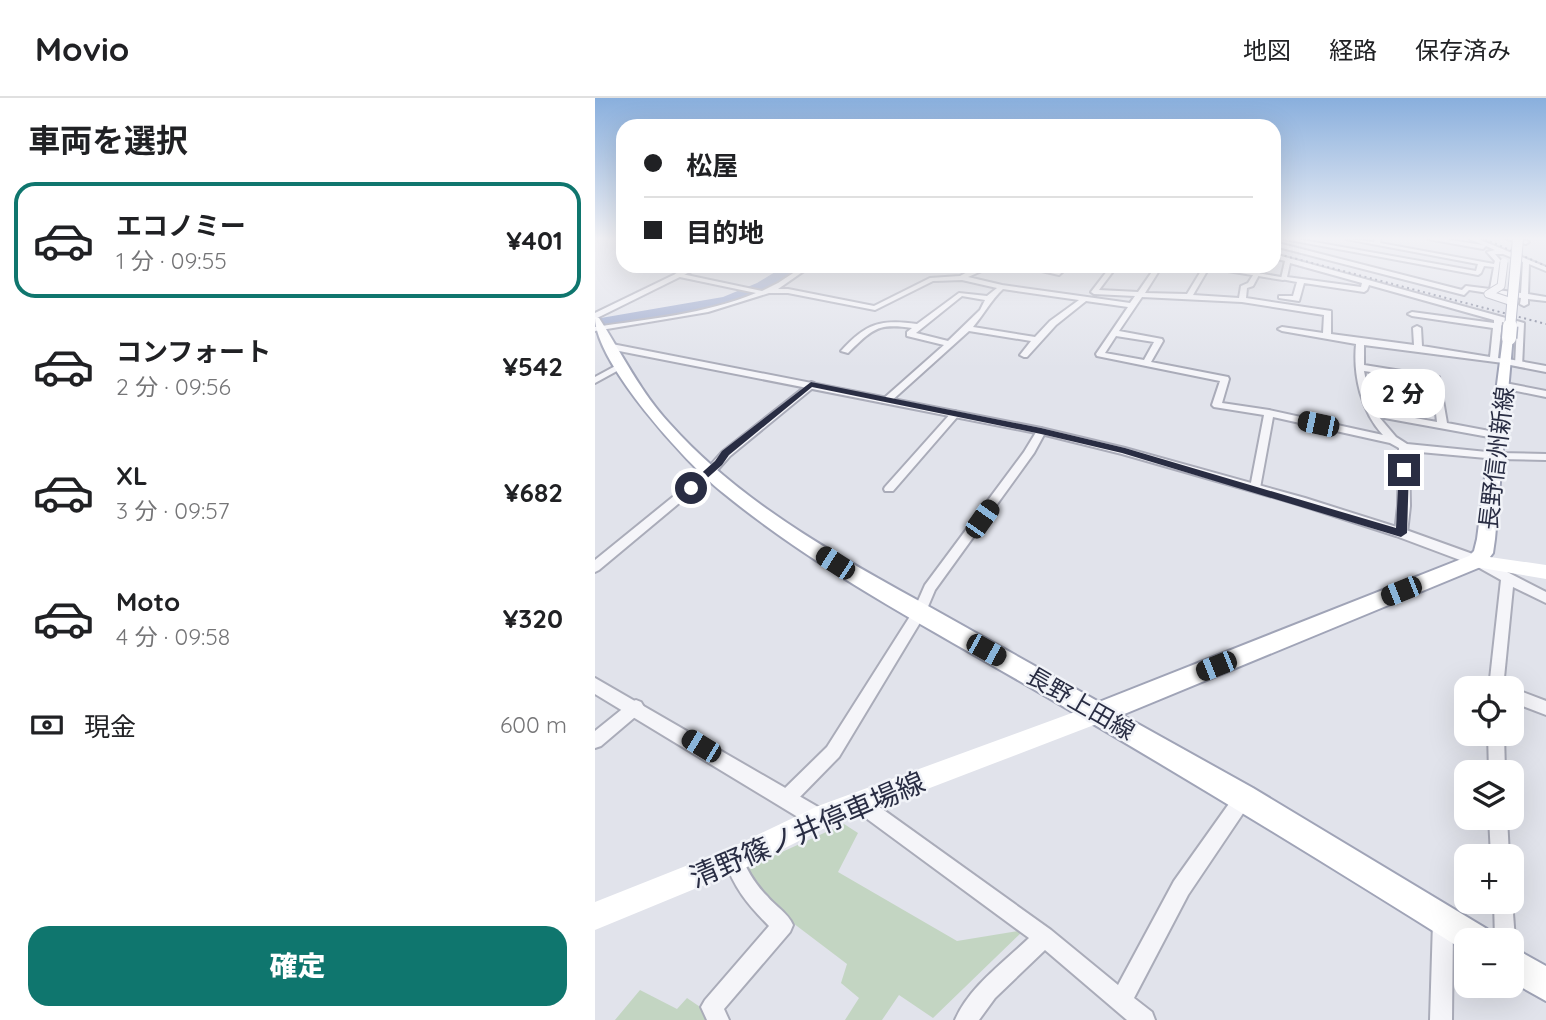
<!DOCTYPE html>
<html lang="ja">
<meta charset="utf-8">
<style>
body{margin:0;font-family:Quicksand,"Noto Sans JP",sans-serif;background:#f2f2f2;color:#202124;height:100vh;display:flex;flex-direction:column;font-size:26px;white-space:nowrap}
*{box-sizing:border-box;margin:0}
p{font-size:23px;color:#757577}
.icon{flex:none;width:38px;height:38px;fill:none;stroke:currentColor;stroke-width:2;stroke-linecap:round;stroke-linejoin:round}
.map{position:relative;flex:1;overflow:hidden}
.drawer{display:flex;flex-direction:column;background:#fff;width:595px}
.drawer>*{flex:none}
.banner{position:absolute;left:21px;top:21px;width:665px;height:154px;border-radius:21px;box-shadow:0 7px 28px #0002;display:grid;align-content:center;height:154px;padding:0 28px;background:#fff}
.controls{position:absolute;left:859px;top:578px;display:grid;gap:14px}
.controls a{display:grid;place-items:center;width:70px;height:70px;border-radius:14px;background:#fff;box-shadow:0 7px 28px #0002;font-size:35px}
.end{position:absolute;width:32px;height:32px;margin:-16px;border:9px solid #292d43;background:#fff;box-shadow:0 0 0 4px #fff}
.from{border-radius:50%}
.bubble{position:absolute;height:49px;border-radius:21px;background:#fff;box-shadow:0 7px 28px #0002;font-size:23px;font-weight:800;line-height:49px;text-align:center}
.car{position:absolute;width:21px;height:42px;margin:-21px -10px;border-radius:9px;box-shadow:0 0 5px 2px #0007;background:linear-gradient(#222 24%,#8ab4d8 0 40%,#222 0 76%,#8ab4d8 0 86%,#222 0)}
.banner b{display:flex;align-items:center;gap:24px;height:66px;font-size:26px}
.banner b+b{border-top:2px solid #e0e0e0}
.banner i{width:18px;height:18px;background:#202124}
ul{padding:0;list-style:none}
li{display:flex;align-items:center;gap:21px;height:116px;margin:0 14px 10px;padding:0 14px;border:4px solid transparent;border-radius:21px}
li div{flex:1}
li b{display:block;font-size:26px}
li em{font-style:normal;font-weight:800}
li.active{border-color:#0f766e}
li>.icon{width:63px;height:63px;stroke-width:1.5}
h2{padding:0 28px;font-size:32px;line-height:84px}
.pay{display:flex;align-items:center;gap:18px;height:77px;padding:0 28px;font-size:26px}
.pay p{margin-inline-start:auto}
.primary-button{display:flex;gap:14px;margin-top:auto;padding:14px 28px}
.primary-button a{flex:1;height:80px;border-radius:21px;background:#0f766e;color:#fff;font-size:28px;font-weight:800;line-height:80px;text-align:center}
header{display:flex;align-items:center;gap:42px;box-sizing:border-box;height:98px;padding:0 35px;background:#fff;border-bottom:2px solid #e0e0e0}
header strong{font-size:33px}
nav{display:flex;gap:38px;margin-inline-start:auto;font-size:24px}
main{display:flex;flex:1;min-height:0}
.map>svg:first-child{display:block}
</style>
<header>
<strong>Movio</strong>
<nav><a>地図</a><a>経路</a><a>保存済み</a></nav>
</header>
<main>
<section class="drawer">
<h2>車両を選択</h2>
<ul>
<li class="active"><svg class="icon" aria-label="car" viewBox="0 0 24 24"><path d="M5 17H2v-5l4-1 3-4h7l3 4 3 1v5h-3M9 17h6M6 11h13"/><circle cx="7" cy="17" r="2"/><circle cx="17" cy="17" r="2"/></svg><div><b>エコノミー</b><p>1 分 · 09:55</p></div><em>¥401</em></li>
<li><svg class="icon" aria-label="car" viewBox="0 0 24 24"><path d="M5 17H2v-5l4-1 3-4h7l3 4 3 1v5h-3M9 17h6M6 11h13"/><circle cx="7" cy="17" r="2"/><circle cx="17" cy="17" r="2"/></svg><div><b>コンフォート</b><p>2 分 · 09:56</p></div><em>¥542</em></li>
<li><svg class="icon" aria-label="car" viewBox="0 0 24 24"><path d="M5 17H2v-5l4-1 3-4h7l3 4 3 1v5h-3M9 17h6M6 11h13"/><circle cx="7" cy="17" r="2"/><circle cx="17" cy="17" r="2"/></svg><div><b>XL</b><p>3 分 · 09:57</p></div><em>¥682</em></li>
<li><svg class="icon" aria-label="car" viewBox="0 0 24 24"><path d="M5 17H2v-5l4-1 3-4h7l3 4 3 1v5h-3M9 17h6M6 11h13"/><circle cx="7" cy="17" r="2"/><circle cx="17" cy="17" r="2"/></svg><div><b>Moto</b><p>4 分 · 09:58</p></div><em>¥320</em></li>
</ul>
<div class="pay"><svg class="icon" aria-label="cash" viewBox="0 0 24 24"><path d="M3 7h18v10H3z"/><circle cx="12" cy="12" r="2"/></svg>現金<p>600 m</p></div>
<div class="primary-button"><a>確定</a></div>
</section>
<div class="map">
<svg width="951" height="922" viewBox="0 0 951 922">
<rect width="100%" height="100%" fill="#e1e3eb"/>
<!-- green -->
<path fill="#c3d5c2" d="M249,726L263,735L243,774L362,843L429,832L338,920L304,897L287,922H250L264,900L246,885L252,866L194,822L149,771Z
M45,892L82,911L92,900L111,913L115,922H20Z"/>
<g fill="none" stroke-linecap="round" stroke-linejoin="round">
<!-- river -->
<path fill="#9ba8cc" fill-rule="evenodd" d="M190,168H204C161,212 59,219 0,229V221L128,199L162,185Z"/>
<!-- minor casing -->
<g stroke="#aaacb9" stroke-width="4">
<path id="minor" d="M689,141H702L881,173L883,166L751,141L779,144L780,141H786L785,145L899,166L900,163L892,154L900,152L891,148L888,151L833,141H848L888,147L875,141H883L951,169V173L934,166L933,196L951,199V203L933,201V206L929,208L925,206L926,200L874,192L869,197L679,148V144L867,192L871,188L895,191L899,169L889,168L886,175L883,177ZM900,156H908L928,164L926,195L902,192L906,163Z
M912,141H925L934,144L931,146Z
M679,156L929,225L927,269L920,267L922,228L907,224L903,260L916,262V266L769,247V267L844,279L852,325L905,335L910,338L905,341L784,319L801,339L812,346L902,355L951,356V362L902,361L814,353L815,408L812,435L806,439L800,435L803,408L804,350L795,345L678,319L665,390L664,392H656L655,390L669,317L619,309L617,307L625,283L502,258L501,256L533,209L491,203L461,227L432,259H429L425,257L436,243L374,233L294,305H288V301L349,247L312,238V234L317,230C282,225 278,231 253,255L246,253C271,225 286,221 322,226L364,195L392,198L402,190L367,182L338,183L280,212L193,195H174L113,214L0,233V229C54,221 110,216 161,195L80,178V176L82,175L167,193L183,185L209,168H216L183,191H193L279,208L335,180L365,178L376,172L388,168H398L373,179L407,187L535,205L540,198L499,196L496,194L516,168H522L504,192L543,194L561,168H567L550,195L592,196L609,168H615L598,197L644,200L646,188L653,185L660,174L662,173L665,175L658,188L652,190L651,200L736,213V236L819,247L818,230L822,228L826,230L827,248L895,259L898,230L817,218L813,216L817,214L899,225V222L774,187L772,192L769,194L709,185L704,203L684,200V198H698L702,184L686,181L690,163L679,160ZM695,165L767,185L766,189L692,179ZM408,191L484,202L455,223L440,239L378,229C389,216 396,202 408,191ZM367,198L390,202L385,212L353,243L321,235ZM547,199L647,204L729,217L728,235L687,229L683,231L687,233L761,246C758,277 766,313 788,337L674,312L627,305L634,281L633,279L556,264L568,243L567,241L524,233ZM521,238L559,244L549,262L510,255ZM769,273L837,283L839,300L812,295L807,298L812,301L840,306L842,324L781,313L772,288Z
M425,168H438L463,173L467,168H474L464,177Z
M24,266L31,268L0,285V279Z
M216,284L219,285V289L135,358L119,376L4,472L0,474V462L111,372L127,354Z
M910,285L951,293V299L907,290L906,288Z
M360,313L365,316L363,318L298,393H290L289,391L290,389L357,314Z
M446,330L451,333L439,355L340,492L329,518L244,659L198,706L192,708L186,706L184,700L186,694L232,649L319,512L330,487L429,354L443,331Z
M885,460L951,494V505L918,489L908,590H894L906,482L881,468L879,465L881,462Z
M917,590L951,603V617L917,604Z
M41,602L46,604L49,609L46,614L6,648L0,650V633L36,604Z
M893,635H909L910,674H894Z
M649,691L655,693L657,699L655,705L593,797L539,900L557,914L560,922H532L450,852L400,900L384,922H360C374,889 409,864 434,840L260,712L257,706L260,700L266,697L272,700L456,832L523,887L579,783L643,693Z
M894,719H912L914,758H896Z
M139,753L145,756C152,772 159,785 172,798C180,808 193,815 198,827L195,834L129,911L134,922H112L106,909L110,902L174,828C154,808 138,789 130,762L133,756Z
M917,802L920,842L917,849V842H900L899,803Z
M848,814L855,817L858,824L857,922H835L838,824L841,817Z"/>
</g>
<!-- tertiary casing -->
<g stroke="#aaacb9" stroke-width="4">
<path id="tertiary" d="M97,168H107L0,221V215Z
M602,168H621L692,180L688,182Z
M17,246L446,330L530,350L710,400L811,432L886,459L888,463L881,468L801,438L702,406L527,356L446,336L14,251V247Z
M913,261L951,268V274L910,266V262Z
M0,580L230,713L233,720L230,727L223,730L216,727L0,596Z"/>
</g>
<!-- primary casing -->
<g stroke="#a0a4b7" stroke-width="4">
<path id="primary" d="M0,219L4,220C27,256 46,295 75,326C143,402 235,454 324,503C384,537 444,570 504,604L874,458L879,453L882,441L908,240L910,237H918L900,441L898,455L888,468L527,617L658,690L892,831L896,842H872L870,853C732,766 593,681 452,599C342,534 226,475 127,394C91,365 0,265 0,219Z
M917,849L951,868V903L917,884Z"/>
</g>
<!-- minor -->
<use href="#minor" fill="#f5f5f9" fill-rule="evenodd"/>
<!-- tertiary -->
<use href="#tertiary" fill="#f5f5f9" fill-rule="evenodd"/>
<!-- secondary -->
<path fill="#fff" fill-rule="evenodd" d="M881,457L951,467V481L875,468L872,463L875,458Z
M504,605L512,608L515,615L512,622L228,731L148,771L0,832V804L131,752L223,708Z"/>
<!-- primary -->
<use href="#primary" fill="#fff" fill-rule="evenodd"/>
<!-- rail -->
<path stroke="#7a7f95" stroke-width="2" stroke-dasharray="2 3.5" stroke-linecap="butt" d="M890,141L951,168
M679,155L951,226"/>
<!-- minor-bridge casing -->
<g stroke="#aaacb9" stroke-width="9" stroke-linecap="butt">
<path id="minor-bridge" d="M909,164L906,188L893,196L917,204"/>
</g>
<!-- primary-bridge-far1 casing -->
<g stroke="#a0a4b7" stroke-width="12" stroke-linecap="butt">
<path id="primary-bridge-far1" d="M915,230L923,141"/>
</g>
<!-- primary-bridge casing -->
<g stroke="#a0a4b7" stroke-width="17" stroke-linecap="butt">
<path id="primary-bridge" d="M914,240L915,228"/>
</g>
<!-- minor-bridge -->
<use href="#minor-bridge" stroke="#f5f5f9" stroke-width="7"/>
<!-- primary-bridge-far1 -->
<use href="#primary-bridge-far1" stroke="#fff" stroke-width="10"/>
<!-- primary-bridge -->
<use href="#primary-bridge" stroke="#fff" stroke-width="14"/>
</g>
<!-- sky -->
<linearGradient id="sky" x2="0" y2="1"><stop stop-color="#89afdd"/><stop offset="0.52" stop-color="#f2f2f6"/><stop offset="1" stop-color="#f2f2f6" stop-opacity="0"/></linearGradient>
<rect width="951" height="270" fill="url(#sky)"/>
<!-- route -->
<path fill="#292d43" d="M216,284L446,330L530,350L801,430L804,372L809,368L814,372L812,435L806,439L527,355L446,336L217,289L134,357L127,367L99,392H92V388L120,363L127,353Z"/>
<g text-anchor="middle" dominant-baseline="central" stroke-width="5" stroke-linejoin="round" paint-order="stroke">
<!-- street labels -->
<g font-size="24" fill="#292d43" stroke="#f1f3f8">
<text transform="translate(901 360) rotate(-83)">長野信州新線</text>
<text transform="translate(486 605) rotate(30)">長野上田線</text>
</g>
<!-- near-street labels -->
<g font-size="28" fill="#292d43" stroke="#f1f3f8">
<text transform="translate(212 731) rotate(-23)">清野篠ノ井停車場線</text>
</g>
</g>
</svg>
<div class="controls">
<a><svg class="icon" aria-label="locate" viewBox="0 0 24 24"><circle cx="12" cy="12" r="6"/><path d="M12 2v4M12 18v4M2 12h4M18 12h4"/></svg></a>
<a><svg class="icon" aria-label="layers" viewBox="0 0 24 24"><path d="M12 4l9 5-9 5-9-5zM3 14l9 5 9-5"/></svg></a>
<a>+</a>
<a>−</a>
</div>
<i class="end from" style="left:96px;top:390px"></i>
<i class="end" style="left:809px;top:372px"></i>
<div class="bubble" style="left:766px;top:271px;width:84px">2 分</div>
<i class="car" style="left:723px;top:326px;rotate:282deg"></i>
<i class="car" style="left:387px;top:421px;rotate:35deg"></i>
<i class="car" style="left:240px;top:465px;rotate:303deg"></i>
<i class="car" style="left:806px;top:493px;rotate:248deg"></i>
<i class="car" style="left:391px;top:552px;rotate:119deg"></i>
<i class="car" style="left:621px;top:568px;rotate:248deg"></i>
<i class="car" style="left:106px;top:648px;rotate:301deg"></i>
<div class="banner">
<b><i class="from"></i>松屋</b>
<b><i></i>目的地</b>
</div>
</div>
</main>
